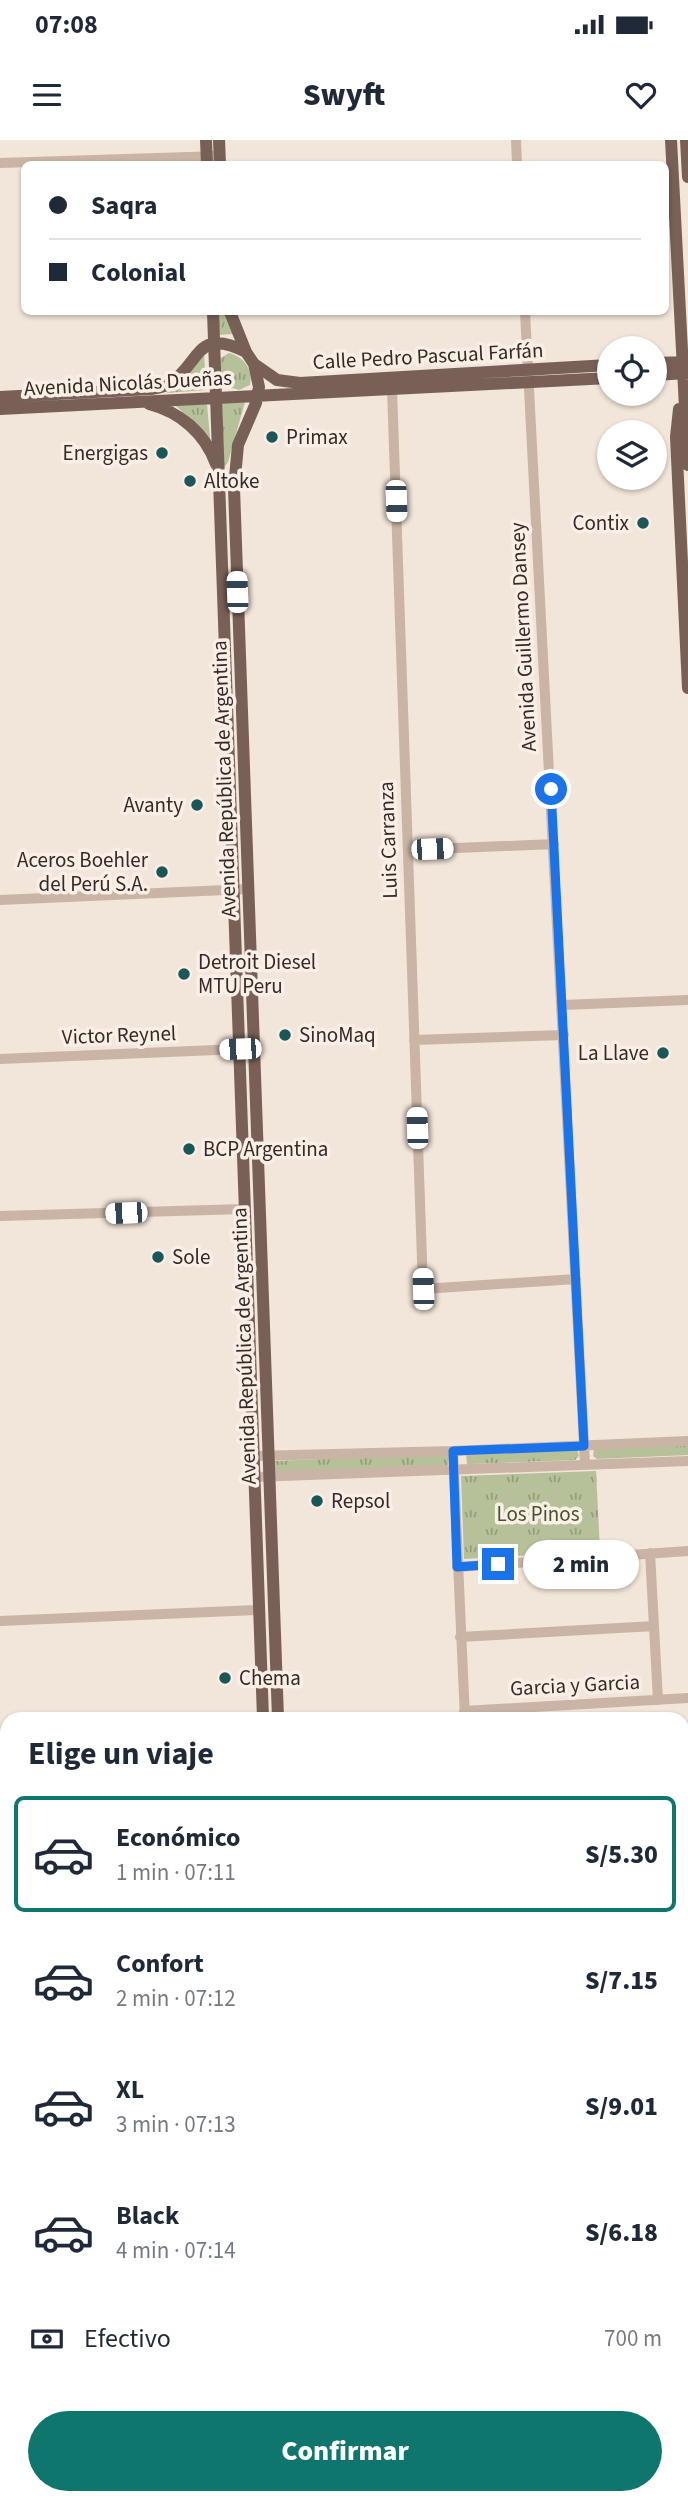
<!DOCTYPE html>
<html lang="es">
<meta charset="utf-8">
<style>
body{margin:0;font-family:"Source Sans 3",sans-serif;background:#f6f6f7;color:#1f2937;height:100vh;display:flex;flex-direction:column;font-size:26px;white-space:nowrap}
*{box-sizing:border-box;margin:0}
p{font-size:23px;color:#747a83}
.icon{flex:none;width:38px;height:38px;fill:none;stroke:currentColor;stroke-width:2;stroke-linecap:round;stroke-linejoin:round}
.map{position:relative;flex:1;overflow:hidden}
.details{position:absolute;left:0px;top:1572px;width:690px;height:793px;display:flex;flex-direction:column;background:#fff;border-radius:21px 21px 0 0;box-shadow:0 2px 5px #0004}
.details>*{flex:none}
.top-card{position:absolute;left:21px;top:21px;width:648px;height:154px;border-radius:10px;box-shadow:0 2px 5px #0004;display:grid;align-content:center;height:154px;padding:0 28px;background:#fff}
.controls{position:absolute;left:597px;top:196px;display:grid;gap:14px}
.controls a{display:grid;place-items:center;width:70px;height:70px;border-radius:50%;background:#fff;box-shadow:0 2px 5px #0004;font-size:35px}
.end{position:absolute;width:32px;height:32px;margin:-16px;border:9px solid #1a73e8;background:#fff;box-shadow:0 0 0 4px #fff}
.from{border-radius:50%}
.bubble{position:absolute;height:49px;border-radius:24px;background:#fff;box-shadow:0 2px 5px #0004;font-size:23px;font-weight:800;line-height:49px;text-align:center}
.car{position:absolute;width:21px;height:42px;margin:-21px -10px;border-radius:9px;box-shadow:0 0 5px 2px #0007;background:linear-gradient(#fff 24%,#345 0 40%,#fff 0 76%,#345 0 86%,#fff 0)}
.top-card b{display:flex;align-items:center;gap:24px;height:66px;font-size:26px}
.top-card b+b{border-top:2px solid #e0e1e3}
.top-card i{width:18px;height:18px;background:#1f2937}
ul{padding:0;list-style:none}
li{display:flex;align-items:center;gap:21px;height:116px;margin:0 14px 10px;padding:0 14px;border:4px solid transparent;border-radius:10px}
li div{flex:1}
li b{display:block;font-size:26px}
li em{font-style:normal;font-weight:800}
li.selected{border-color:#0f766e}
li>.icon{width:63px;height:63px;stroke-width:1.5}
h2{padding:0 28px;font-size:32px;line-height:84px}
.pay{display:flex;align-items:center;gap:18px;height:77px;padding:0 28px;font-size:26px}
.pay p{margin-inline-start:auto}
.primary-button{display:flex;gap:14px;margin-top:auto;padding:14px 28px}
.primary-button a{flex:1;height:80px;border-radius:42px;background:#0f766e;color:#fff;font-size:28px;font-weight:800;line-height:80px;text-align:center}
.status{display:flex;justify-content:space-between;align-items:center;height:49px;padding:0 35px;background:#fff;direction:ltr}
.status svg{height:19px;fill:currentColor}
header{display:flex;justify-content:space-between;align-items:center;height:91px;padding:0 28px;background:#fff;font-size:32px;font-weight:800}
.map>svg:first-child{display:block}
</style>
<div class="status"><b>07:08</b><svg viewBox="0 0 49 12"><path d="M0 12V9h3v3zM5 12V6h3v6zM10 12V3h3v9zM15 12V0h3v12zM26 1h20v11H26zM47 4h2v5h-2z"/></svg></div>
<header><svg class="icon" aria-label="menu" viewBox="0 0 24 24"><path d="M4 6h16M4 12h16M4 18h16"/></svg>Swyft<svg class="icon" aria-label="heart" viewBox="0 0 24 24"><path d="M12 20l-8-8c-3-5 5-10 8-4 3-6 11-1 8 4z"/></svg></header>
<div class="map">
<svg width="688" height="2363" viewBox="0 0 688 2363">
<defs>
<pattern id="grass-tufts" width="24" height="20" patternUnits="userSpaceOnUse" patternTransform="scale(1.75)"><rect width="24" height="20" fill="#b6c199"/><path d="M3 7l-1-3M5 7V3M7 7l1-3M15 17l-1-3M17 17v-4M19 17l1-3" fill="none" stroke="#959d7d"/></pattern>
</defs>
<rect width="100%" height="100%" fill="#f2e5d9"/>
<!-- grass -->
<path fill="url(#grass-tufts)" d="M219,172H227L233,194L218,195Z
M204,212L206,250L166,253L175,248Z
M229,213C244,217 253,229 250,245L239,250L222,245L218,238L219,219Z
M245,262L228,322L224,328L222,263Z
M207,264L211,308L198,286L176,266Z
M688,1304V1315L597,1319L593,1316L594,1308Z
M577,1309L579,1316L575,1320L471,1324H467L466,1313Z
M444,1314L449,1316L448,1326L275,1332L274,1321Z
M596,1331L600,1411L464,1419L461,1336Z"/>
<g fill="none" stroke-linecap="round" stroke-linejoin="round">
<!-- minor -->
<path stroke="#cab4a5" stroke-width="10" d="M516,0L517,24
M0,23L220,16
M525,172L585,1324
M392,249L423,1149L576,1139
M408,710L554,704
M0,760L248,749
M562,865L688,860
M414,900L564,895
M0,919L240,909
M0,1076L245,1069
M453,1311L465,1578
M254,1316L453,1311L688,1301
M255,1337L688,1321
M650,1413L658,1560
M457,1427L688,1411
M0,1481L258,1470
M460,1497L654,1486
M464,1571L688,1558
M682,1632H688
M0,1634H7
M682,1905H688
M682,1978H688
M682,2051L688,2050"/>
<!-- major -->
<path stroke="#786057" stroke-width="12" d="M206,0L207,24
M219,0L220,24
M671,0L688,325
M686,0L688,37
M213,172L263,1578
M230,172L246,212L254,224L259,247L256,263L238,305L234,348L278,1578
M654,223L688,222
M254,224L277,240L300,243L609,225
M654,235L688,233
M0,257L151,249C158,248 165,247 172,242C201,221 197,187 246,212
M149,264C180,272 205,293 216,324
M0,269L609,238
M679,269L676,297L688,548
M0,1959H7
M0,1977L7,1976
M682,2150L688,2153
M682,2172L688,2176
M294,2357V2363
M312,2363L313,2357"/>
</g>
<g fill="none" stroke-linecap="round" stroke-linejoin="round">
<!-- route -->
<path stroke="#1a73e8" stroke-width="9" d="M498,1424L457,1427L453,1311L584,1306L551,649"/>
</g>
<!-- markers -->
<g fill="#1b5758" stroke="#f9efe6" stroke-width="2.5">
<circle cx="272" cy="297" r="7"/>
<circle cx="162" cy="313" r="7"/>
<circle cx="190" cy="341" r="7"/>
<circle cx="643" cy="383" r="7"/>
<circle cx="197" cy="665" r="7"/>
<circle cx="162" cy="732" r="7"/>
<circle cx="184" cy="834" r="7"/>
<circle cx="285" cy="895" r="7"/>
<circle cx="663" cy="913" r="7"/>
<circle cx="189" cy="1009" r="7"/>
<circle cx="158" cy="1117" r="7"/>
<circle cx="317" cy="1361" r="7"/>
<circle cx="225" cy="1538" r="7"/>
</g>
<g text-anchor="middle" dominant-baseline="central" stroke-width="7" stroke-linejoin="round" paint-order="stroke">
<!-- street labels -->
<g font-size="21" fill="#352a27" stroke="#f9efe6">
<text transform="translate(428 216) rotate(-3)">Calle Pedro Pascual Farfán</text>
<text transform="translate(128 243) rotate(-3)">Avenida Nicolás Dueñas</text>
<text transform="translate(523 497) rotate(-93)">Avenida Guillermo Dansey</text>
<text transform="translate(224 639) rotate(-92)">Avenida República de Argentina</text>
<text transform="translate(388 700) rotate(-92)">Luis Carranza</text>
<text transform="translate(119 895) rotate(-2)">Victor Reynel</text>
<text transform="translate(244 1206) rotate(-92)">Avenida República de Argentina</text>
<text transform="translate(575 1545) rotate(-3)">Garcia y Garcia</text>
</g>
<!-- poi labels -->
<g font-size="21" fill="#352a27" stroke="#f9efe6" text-anchor="start">
<text x="286" y="297">Primax</text>
<text x="148" y="313" text-anchor="end">Energigas</text>
<text x="204" y="341">Altoke</text>
<text x="629" y="383" text-anchor="end">Contix</text>
<text x="183" y="665" text-anchor="end">Avanty</text>
<text x="148" y="720" text-anchor="end">Aceros Boehler<tspan x="148" dy="24">del Perú S.A.</tspan></text>
<text x="198" y="822">Detroit Diesel<tspan x="198" dy="24">MTU Peru</tspan></text>
<text x="299" y="895">SinoMaq</text>
<text x="649" y="913" text-anchor="end">La Llave</text>
<text x="203" y="1009">BCP Argentina</text>
<text x="172" y="1117">Sole</text>
<text x="331" y="1361">Repsol</text>
<text x="239" y="1538">Chema</text>
</g>
<!-- park labels -->
<g font-size="21" fill="#47542a" stroke="#f9efe6">
<text x="538" y="1374">Los Pinos</text>
</g>
</g>
</svg>
<div class="controls">
<a><svg class="icon" aria-label="locate" viewBox="0 0 24 24"><circle cx="12" cy="12" r="6"/><path d="M12 2v4M12 18v4M2 12h4M18 12h4"/></svg></a>
<a><svg class="icon" aria-label="layers" viewBox="0 0 24 24"><path d="M12 4l9 5-9 5-9-5zM3 14l9 5 9-5"/></svg></a>
</div>
<i class="end from" style="left:551px;top:649px"></i>
<i class="end" style="left:498px;top:1424px"></i>
<div class="bubble" style="left:523px;top:1400px;width:116px">2 min</div>
<i class="car" style="left:396px;top:361px;rotate:178deg"></i>
<i class="car" style="left:237px;top:452px;rotate:358deg"></i>
<i class="car" style="left:432px;top:709px;rotate:88deg"></i>
<i class="car" style="left:240px;top:909px;rotate:268deg"></i>
<i class="car" style="left:417px;top:988px;rotate:358deg"></i>
<i class="car" style="left:126px;top:1073px;rotate:268deg"></i>
<i class="car" style="left:423px;top:1149px;rotate:358deg"></i>
<div class="top-card">
<b><i class="from"></i>Saqra</b>
<b><i></i>Colonial</b>
</div>
<section class="details">
<h2>Elige un viaje</h2>
<ul>
<li class="selected"><svg class="icon" aria-label="car" viewBox="0 0 24 24"><path d="M5 17H2v-5l4-1 3-4h7l3 4 3 1v5h-3M9 17h6M6 11h13"/><circle cx="7" cy="17" r="2"/><circle cx="17" cy="17" r="2"/></svg><div><b>Económico</b><p>1 min · 07:11</p></div><em>S/5.30</em></li>
<li><svg class="icon" aria-label="car" viewBox="0 0 24 24"><path d="M5 17H2v-5l4-1 3-4h7l3 4 3 1v5h-3M9 17h6M6 11h13"/><circle cx="7" cy="17" r="2"/><circle cx="17" cy="17" r="2"/></svg><div><b>Confort</b><p>2 min · 07:12</p></div><em>S/7.15</em></li>
<li><svg class="icon" aria-label="car" viewBox="0 0 24 24"><path d="M5 17H2v-5l4-1 3-4h7l3 4 3 1v5h-3M9 17h6M6 11h13"/><circle cx="7" cy="17" r="2"/><circle cx="17" cy="17" r="2"/></svg><div><b>XL</b><p>3 min · 07:13</p></div><em>S/9.01</em></li>
<li><svg class="icon" aria-label="car" viewBox="0 0 24 24"><path d="M5 17H2v-5l4-1 3-4h7l3 4 3 1v5h-3M9 17h6M6 11h13"/><circle cx="7" cy="17" r="2"/><circle cx="17" cy="17" r="2"/></svg><div><b>Black</b><p>4 min · 07:14</p></div><em>S/6.18</em></li>
</ul>
<div class="pay"><svg class="icon" aria-label="cash" viewBox="0 0 24 24"><path d="M3 7h18v10H3z"/><circle cx="12" cy="12" r="2"/></svg>Efectivo<p>700 m</p></div>
<div class="primary-button"><a>Confirmar</a></div>
</section>
</div>
